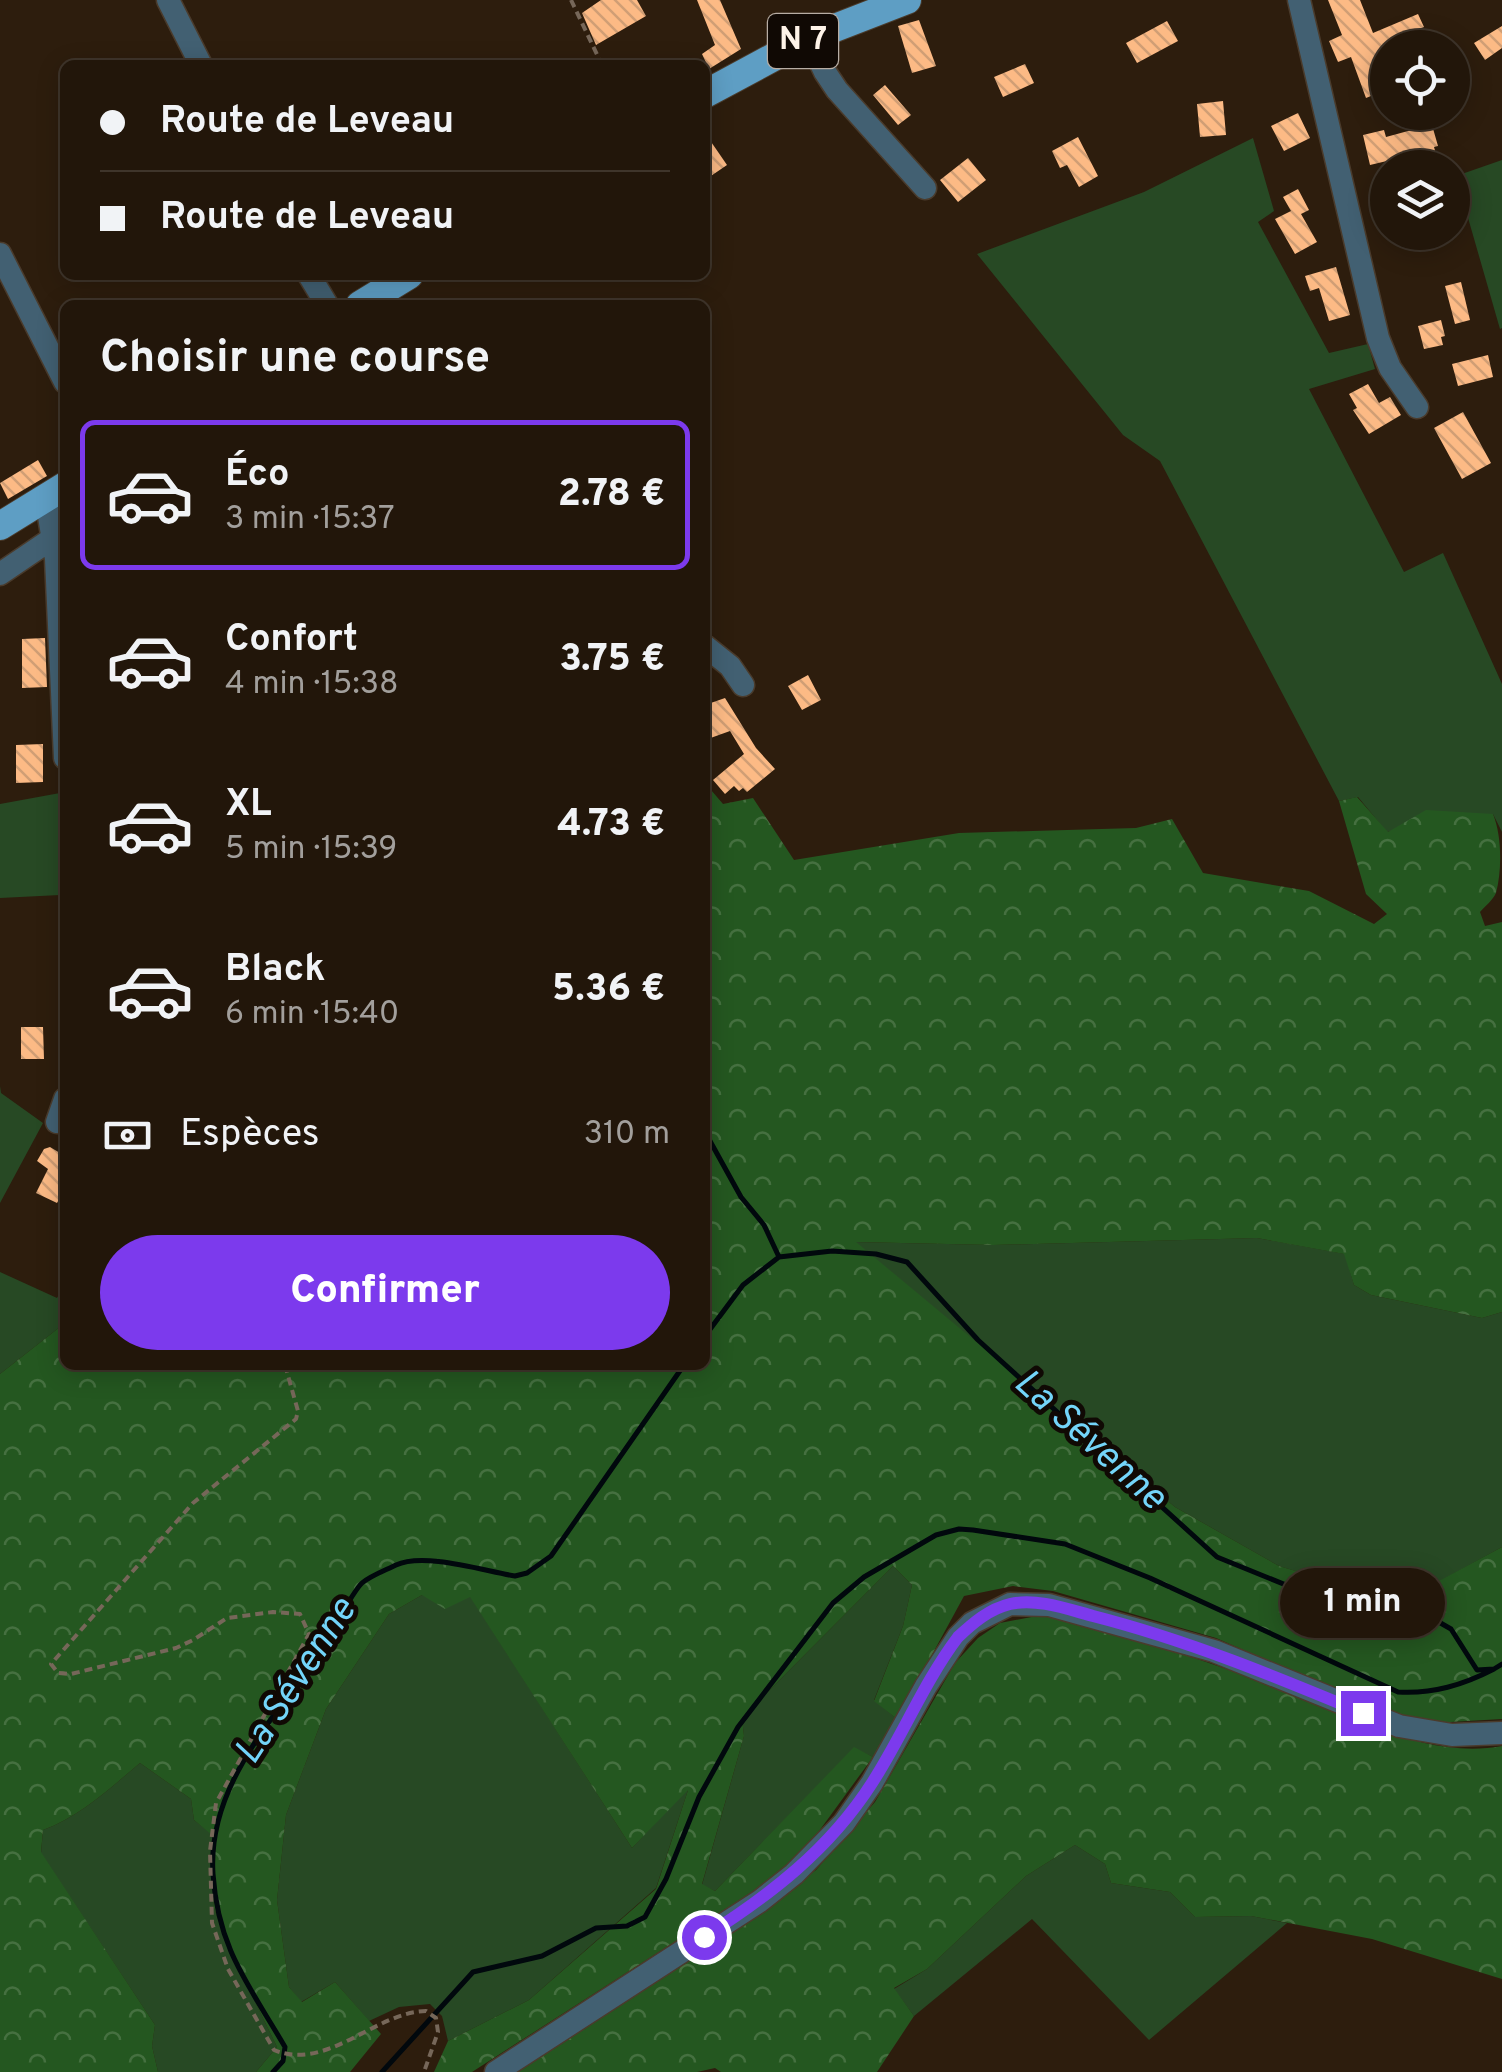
<!DOCTYPE html>
<html lang="fr">
<meta charset="utf-8">
<style>
body{margin:0;font-family:Overpass,sans-serif;background:#2a1f13;color:#f1f3f6;height:100vh;display:flex;flex-direction:column;font-size:38px;white-space:nowrap}
*{box-sizing:border-box;margin:0}
p{font-size:32px;color:#a29f9c}
.icon{flex:none;width:55px;height:55px;fill:none;stroke:currentColor;stroke-width:2;stroke-linecap:round;stroke-linejoin:round}
.map{position:relative;flex:1;overflow:hidden}
.sheet{position:absolute;left:60px;top:300px;width:650px;height:1070px;display:flex;flex-direction:column;background:#22160a;border-radius:15px;box-shadow:0 5px 25px #0003,0 0 0 2px #3f352b}
.sheet>*{flex:none}
.top-card{position:absolute;left:60px;top:60px;width:650px;height:220px;border-radius:15px;box-shadow:0 5px 25px #0003,0 0 0 2px #3f352b;display:grid;align-content:center;height:220px;padding:0 40px;background:#22160a}
.controls{position:absolute;left:1370px;top:30px;display:grid;gap:20px}
.controls a{display:grid;place-items:center;width:100px;height:100px;border-radius:50%;background:#22160a;box-shadow:0 5px 25px #0003,0 0 0 2px #3f352b;font-size:50px}
.end{position:absolute;width:45px;height:45px;margin:-22px;border:12px solid #7c3aed;background:#fff;box-shadow:0 0 0 5px #fff}
.from{border-radius:50%}
.bubble{position:absolute;height:70px;border-radius:35px;background:#22160a;box-shadow:0 5px 25px #0003,0 0 0 2px #3f352b;font-size:32px;font-weight:800;line-height:70px;text-align:center}
.top-card b{display:flex;align-items:center;gap:35px;height:95px;font-size:38px}
.top-card b+b{border-top:2px solid #3f352b}
.top-card i{width:25px;height:25px;background:#f1f3f6}
ul{padding:0;list-style:none}
li{display:flex;align-items:center;gap:30px;height:150px;margin:0 20px 15px;padding:0 20px;border:5px solid transparent;border-radius:15px}
li div{flex:1}
li b{display:block;font-size:38px}
li em{font-style:normal;font-weight:800}
li.current{border-color:#7c3aed}
li>.icon{width:90px;height:90px;stroke-width:1.5}
h2{padding:0 40px;font-size:45px;line-height:120px}
.pay{display:flex;align-items:center;gap:25px;height:110px;padding:0 40px;font-size:38px}
.pay p{margin-inline-start:auto}
.primary-button{display:flex;gap:20px;margin-top:auto;padding:20px 40px}
.primary-button a{flex:1;height:115px;border-radius:60px;background:#7c3aed;color:#fff;font-size:40px;font-weight:800;line-height:115px;text-align:center}
.map>svg:first-child{display:block}
</style>
<div class="map">
<svg width="1502" height="2072" viewBox="0 0 1502 2072">
<defs>
<pattern id="forest-crowns" width="20" height="18" patternUnits="userSpaceOnUse" patternTransform="scale(2.5)"><rect width="20" height="18" fill="#245720"/><path d="M2 6a3 3 0 1 1 6 0M12 15a3 3 0 1 1 6 0" fill="none" stroke="#457040"/></pattern>
<pattern id="building-back-hatch" width="6" height="6" patternUnits="userSpaceOnUse" patternTransform="scale(2.5)"><rect width="6" height="6" fill="#fcba85"/><path d="M-1 5l2 2M0 0l6 6M5-1l2 2" fill="none" stroke="#d09e75"/></pattern>
</defs>
<rect width="100%" height="100%" fill="#2d1d0d"/>
<!-- green -->
<path fill="#274924" d="M1253,138L1274,211L1258,222L1329,353L1368,344L1375,369L1309,389L1404,572L1443,553L1502,684V832L1493,814L1387,832L1358,797L1339,801L1160,461L1123,435L977,254L1144,192Z
M1502,160V328L1500,329L1456,176Z
M60,793V895L0,898V804Z
M0,1086L1,1093L43,1123L0,1203Z
M1257,1238L1345,1254L1354,1285L1371,1295L1482,1318L1502,1312V1547L1400,1603L1279,1566L1175,1507L855,1242L993,1245Z
M0,1272L57,1298L65,1284V1323L0,1374Z
M893,1566L912,1585L903,1626L874,1700L897,1719L873,1757L854,1748L715,1891L702,1885L744,1736L742,1718Z
M422,1595L470,1596L632,1848L689,1787L656,1888L529,2000L448,2041L442,2016L430,2004L399,2007L369,2021L335,1982L301,2002L289,1987L277,1900L286,1815L326,1709L389,1614Z
M140,1763L191,1799L194,1820L212,1834L214,1908L226,1942L277,2047L256,2072H158L152,2046L155,2025L41,1853L43,1830C81,1816 110,1788 140,1763Z
M1075,1845L1105,1864L1111,1883L1170,1892L1195,1917L1251,1916L1287,1923L1149,2040L1032,1919L914,2016L894,1989L927,1969L1026,1876Z"/>
<!-- forest -->
<path fill="url(#forest-crowns)" d="M705,783L723,804L753,798L794,860L959,833L1136,828L1172,819L1203,873L1309,891L1374,924L1387,914L1366,894L1339,801L1357,797L1388,832L1426,810L1493,814C1502,836 1502,870 1496,893C1493,900 1485,906 1480,912L1485,926L1502,922V1312L1482,1318L1371,1295L1354,1285L1344,1254L1257,1238L993,1245L856,1242L1175,1507L1279,1566L1400,1602L1502,1547V1719L1433,1723L1379,1709L1216,1638L1053,1591L1013,1586L964,1596L897,1719L874,1701L903,1626L912,1585L893,1566L742,1718L744,1736L702,1884L715,1891L854,1747L873,1757L814,1838L774,1878L472,2072H434L448,2041L529,2000L656,1889L688,1790L632,1848L470,1597L445,1609L422,1595L389,1614L326,1709L286,1815L277,1900L289,1987L302,2002L335,1982L381,2034L350,2072H256L277,2047L226,1942L214,1908L212,1835L194,1820L191,1799L140,1763C110,1788 81,1816 43,1830L41,1852L155,2025L152,2046L158,2072H0V1374L65,1323V1365H705Z
M1042,1615C1072,1619 1101,1629 1130,1638C1182,1653 1232,1670 1282,1690C1349,1716 1428,1760 1502,1746V1979L1372,1939L1251,1916L1195,1917L1170,1892L1111,1883L1105,1864L1075,1845L1026,1876L927,1969L894,1988L914,2016L877,2072H721L715,2068L697,2072H516L724,1937L816,1870L875,1802L955,1663L978,1638L1000,1623Z"/>
<g fill="none" stroke-linecap="round" stroke-linejoin="round">
<!-- stream -->
<path stroke="#01080d" stroke-width="5" d="M705,1132L741,1197L764,1225L779,1257
M705,1336L743,1285L779,1257L832,1251L876,1254L907,1262L978,1340L1217,1557L1313,1596L1368,1609L1430,1617L1451,1629L1477,1670L1494,1669L1502,1664
M273,2072L283,2061L285,2047C249,1985 218,1949 213,1874C207,1784 277,1717 322,1647C332,1633 352,1592 362,1583C370,1576 386,1570 396,1565C424,1552 484,1571 515,1576L527,1573L551,1556L684,1365
M382,2072L473,1972L542,1956L596,1928L627,1926L645,1917L666,1879L699,1797L738,1727L833,1603L864,1577L936,1535L959,1529L973,1530L1065,1544L1150,1578L1398,1692C1433,1694 1463,1685 1494,1669"/>
</g>
<!-- building -->
<path fill="url(#building-back-hatch)" d="M601,0H637L646,16L596,45L582,13Z
M697,0H720L741,49L709,69L702,54L715,45Z
M1328,0H1360L1373,33L1418,14L1424,27L1388,42V89L1366,98L1351,57L1338,62L1329,41L1342,35Z
M919,20L936,66L912,73L898,26Z
M1167,21L1178,41L1137,63L1126,43Z
M1502,26V48L1485,60L1474,43Z
M1025,64L1034,83L1003,97L994,77Z
M885,85L911,115L898,125L873,95Z
M1223,101L1226,135L1200,137L1197,104Z
M1415,112H1433L1436,124L1432,125L1438,146L1434,147L1440,168H1415L1412,155L1370,165L1363,135L1384,130L1386,137L1419,128Z
M1298,113L1310,138L1284,151L1271,126Z
M705,133L727,165L705,180Z
M1078,137L1098,176L1079,187L1067,165L1060,168L1052,151Z
M968,158L986,180L958,202L940,180Z
M1298,189L1309,210L1301,214L1317,242L1295,254L1275,219L1291,211L1283,197Z
M1336,267L1350,315L1329,321L1319,288L1310,291L1305,276Z
M1461,282L1470,320L1455,324L1445,286Z
M1441,320L1445,336L1441,337L1443,345L1424,349L1418,326Z
M1488,355L1493,377L1458,386L1452,364Z
M1368,384L1379,403L1390,397L1401,415L1369,434L1353,410L1357,408L1349,394Z
M1463,412L1491,463L1462,479L1434,428Z
M38,460L47,476L8,499L0,483Z
M45,638L47,687L22,688V639Z
M808,675L821,700L802,710L788,686Z
M725,698L756,748L775,769L747,792L743,788L739,791L734,786L725,794L713,780L744,754L730,731L705,740V705Z
M43,744V782L16,783V745Z
M21,1027H43L44,1059H21Z
M50,1147L65,1156V1188L57,1203L36,1193L48,1169L37,1161L44,1149Z"/>
<g fill="none" stroke-linecap="round" stroke-linejoin="round">
<!-- minor casing -->
<g stroke="#4a3b2c" stroke-width="25">
<path id="minor" d="M168,0L201,65
M1299,0L1378,338L1390,368L1417,407
M809,38L825,72L837,90L925,188
M0,254L65,382
M309,275L327,305
M46,498L56,559L65,758
M0,574L53,538
M705,646L730,666L743,685
M57,1122L65,1099
M496,2072L760,1901L794,1874L844,1823L872,1783L926,1686L958,1637L972,1623L1010,1604L1049,1605L1214,1651L1399,1726L1452,1735L1502,1733"/>
</g>
<!-- major casing -->
<g stroke="#4a3b2c" stroke-width="30">
<path id="major" d="M705,94L809,38L907,0
M360,305L409,275
M0,526L65,486"/>
</g>
<!-- path -->
<path stroke="#766759" stroke-width="4" stroke-dasharray="8 5" stroke-linecap="butt" d="M571,0L602,65
M285,1365L298,1411L296,1419L193,1503L51,1664L58,1673L71,1674L176,1648L193,1640L227,1618L273,1612L300,1614L309,1634L216,1803L210,1851L212,1923L228,1969L274,2050C327,2072 375,2012 426,2011L436,2018L438,2032L424,2072"/>
<!-- minor -->
<use href="#minor" stroke="#426072" stroke-width="22"/>
<!-- major -->
<use href="#major" stroke="#5e9ec4" stroke-width="28"/>
</g>
<g fill="none" stroke-linecap="round" stroke-linejoin="round">
<!-- route -->
<path stroke="#7c3aed" stroke-width="12" d="M704,1937C770,1895 829,1850 872,1783C903,1735 924,1682 958,1637C973,1623 989,1609 1010,1604C1037,1598 1067,1609 1093,1616C1187,1640 1274,1676 1363,1713"/>
</g>
<g text-anchor="middle" dominant-baseline="central" stroke-width="10" stroke-linejoin="round" paint-order="stroke">
<!-- shield labels -->
<rect fill="#100904" stroke="#b7ada4" stroke-width="2.5" x="768" y="14" width="70" height="54" rx="8"/>
<g font-size="32" font-weight="bold" fill="#fef3e8">
<text x="803" y="41">N 7</text>
</g>
<!-- water labels -->
<g font-size="38" font-style="italic" fill="#73d4f9" stroke="#100904">
<text transform="translate(1089 1441) rotate(42)">La Sévenne</text>
<text transform="translate(297 1682) rotate(-57)">La Sévenne</text>
</g>
</g>
</svg>
<div class="controls">
<a><svg class="icon" aria-label="locate" viewBox="0 0 24 24"><circle cx="12" cy="12" r="6"/><path d="M12 2v4M12 18v4M2 12h4M18 12h4"/></svg></a>
<a><svg class="icon" aria-label="layers" viewBox="0 0 24 24"><path d="M12 4l9 5-9 5-9-5zM3 14l9 5 9-5"/></svg></a>
</div>
<i class="end from" style="left:704px;top:1937px"></i>
<i class="end" style="left:1363px;top:1713px"></i>
<div class="bubble" style="left:1280px;top:1568px;width:165px">1 min</div>
<div class="top-card">
<b><i class="from"></i>Route de Leveau</b>
<b><i></i>Route de Leveau</b>
</div>
<section class="sheet">
<h2>Choisir une course</h2>
<ul>
<li class="current"><svg class="icon" aria-label="car" viewBox="0 0 24 24"><path d="M5 17H2v-5l4-1 3-4h7l3 4 3 1v5h-3M9 17h6M6 11h13"/><circle cx="7" cy="17" r="2"/><circle cx="17" cy="17" r="2"/></svg><div><b>Éco</b><p>3 min · 15:37</p></div><em>2.78 €</em></li>
<li><svg class="icon" aria-label="car" viewBox="0 0 24 24"><path d="M5 17H2v-5l4-1 3-4h7l3 4 3 1v5h-3M9 17h6M6 11h13"/><circle cx="7" cy="17" r="2"/><circle cx="17" cy="17" r="2"/></svg><div><b>Confort</b><p>4 min · 15:38</p></div><em>3.75 €</em></li>
<li><svg class="icon" aria-label="car" viewBox="0 0 24 24"><path d="M5 17H2v-5l4-1 3-4h7l3 4 3 1v5h-3M9 17h6M6 11h13"/><circle cx="7" cy="17" r="2"/><circle cx="17" cy="17" r="2"/></svg><div><b>XL</b><p>5 min · 15:39</p></div><em>4.73 €</em></li>
<li><svg class="icon" aria-label="car" viewBox="0 0 24 24"><path d="M5 17H2v-5l4-1 3-4h7l3 4 3 1v5h-3M9 17h6M6 11h13"/><circle cx="7" cy="17" r="2"/><circle cx="17" cy="17" r="2"/></svg><div><b>Black</b><p>6 min · 15:40</p></div><em>5.36 €</em></li>
</ul>
<div class="pay"><svg class="icon" aria-label="cash" viewBox="0 0 24 24"><path d="M3 7h18v10H3z"/><circle cx="12" cy="12" r="2"/></svg>Espèces<p>310 m</p></div>
<div class="primary-button"><a>Confirmer</a></div>
</section>
</div>
